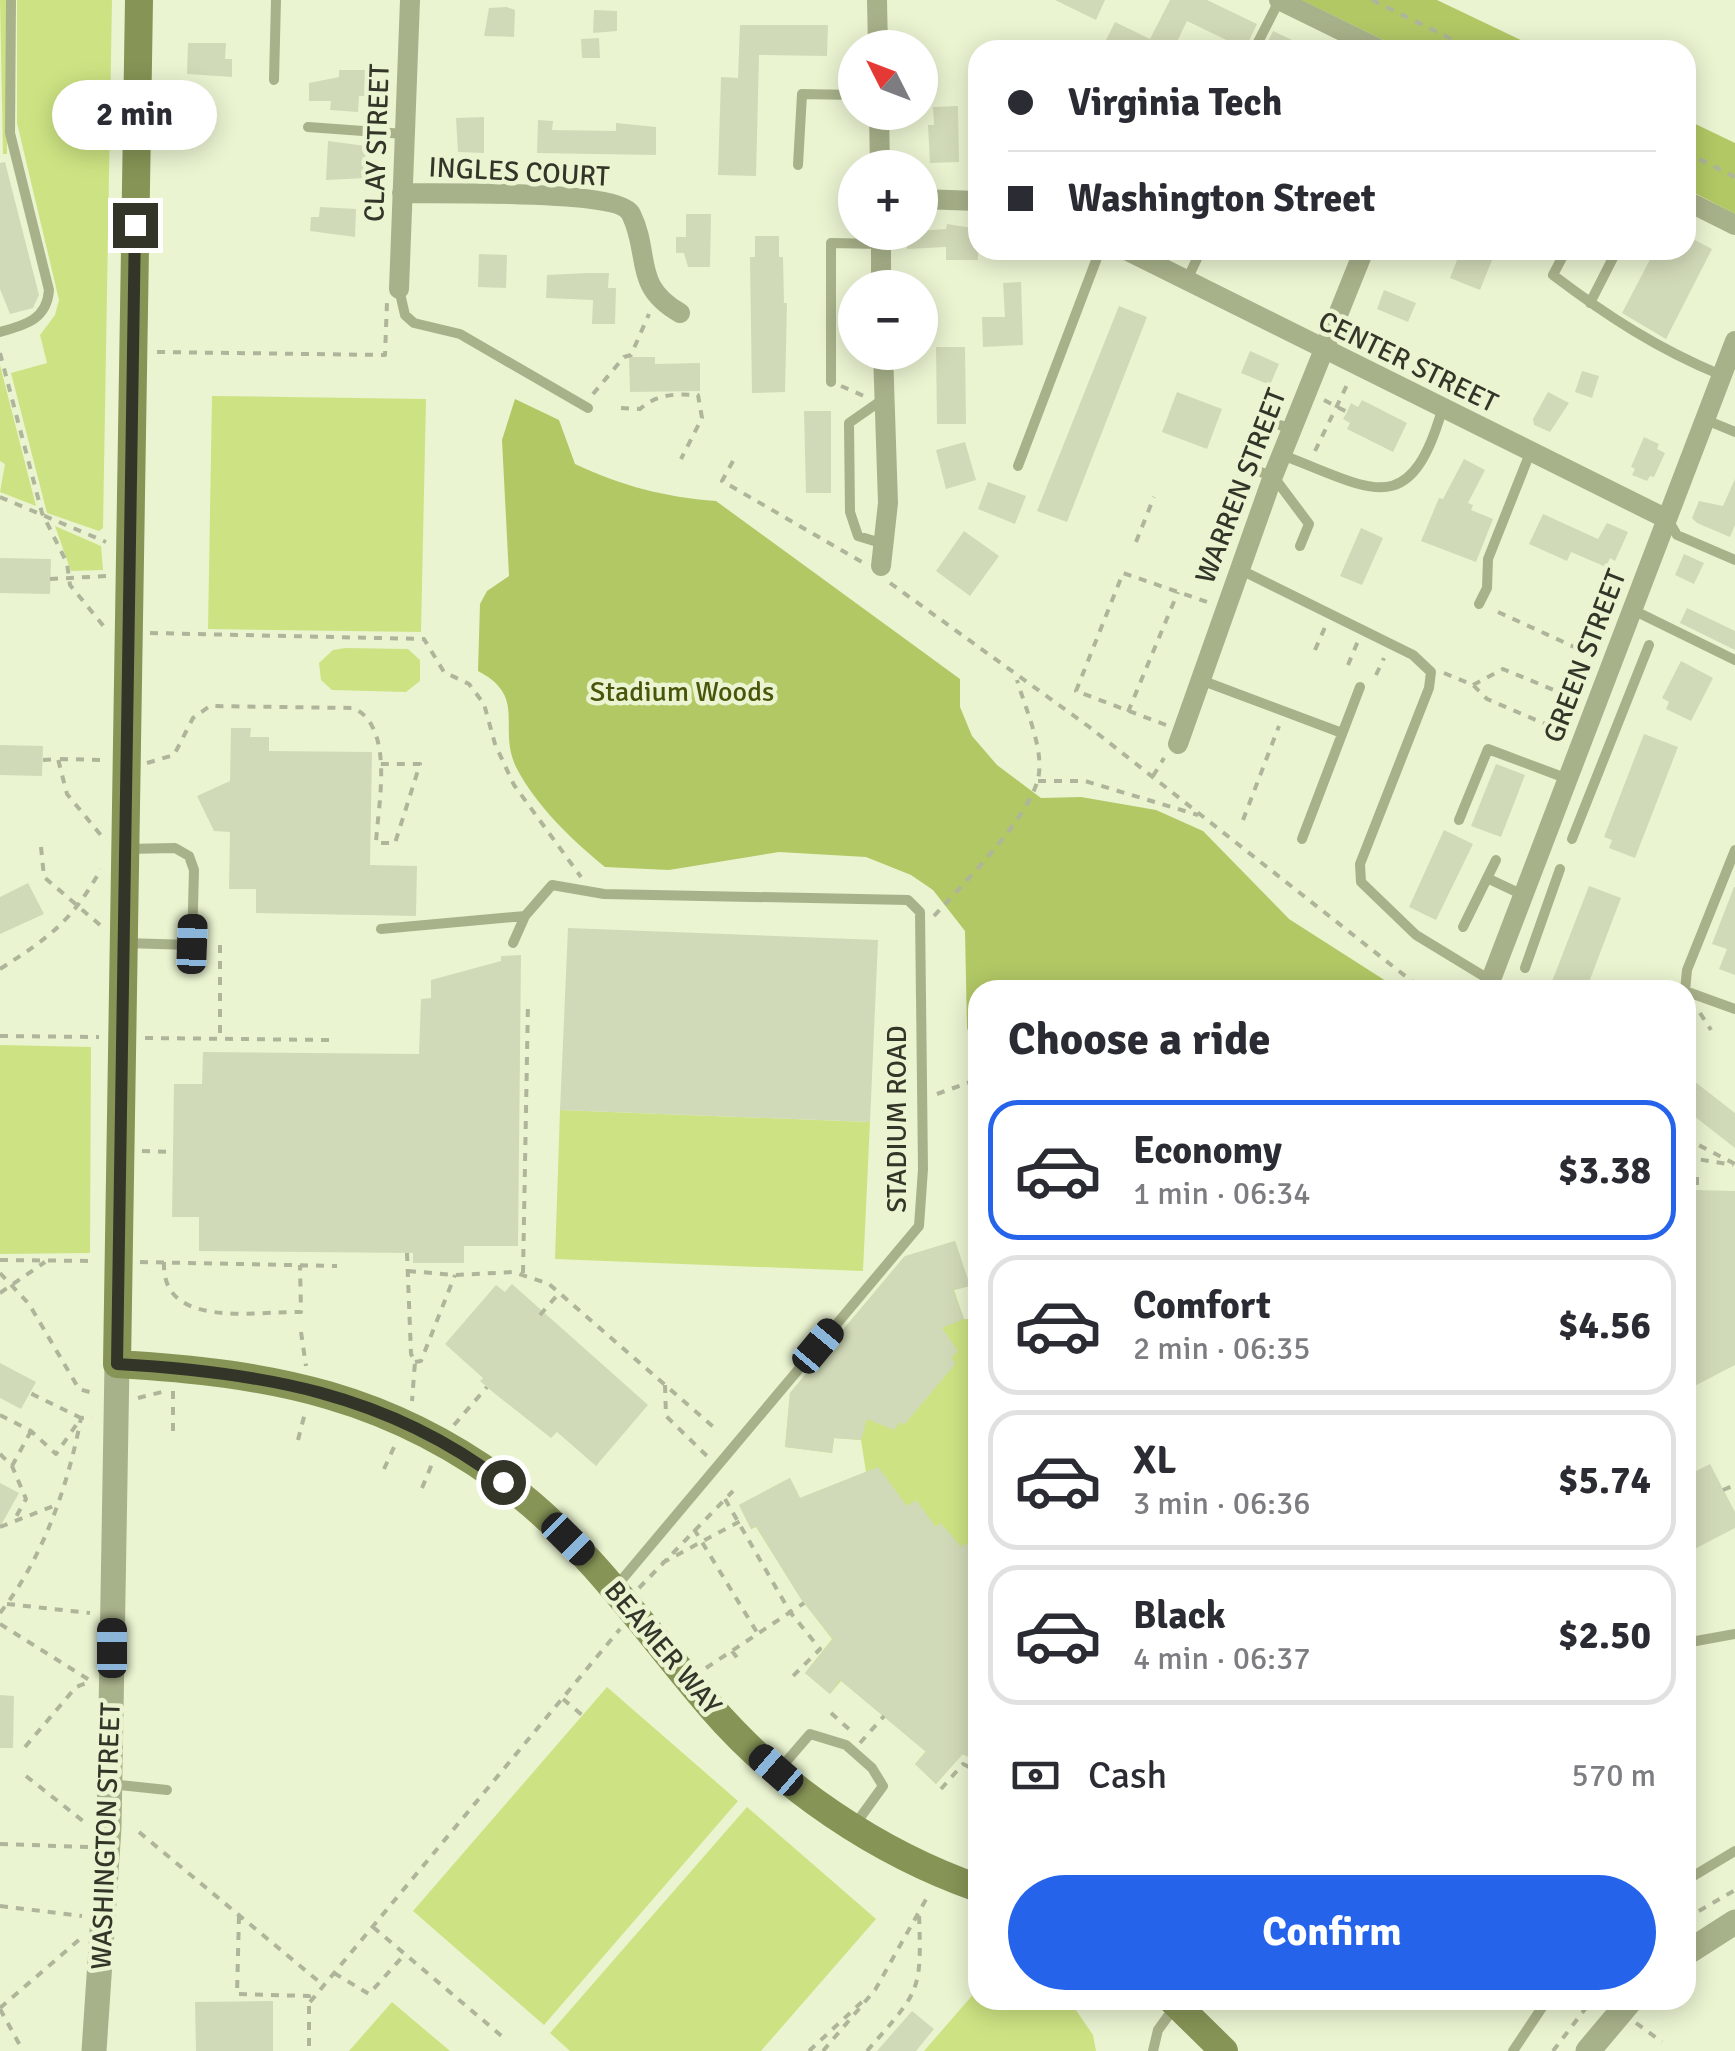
<!DOCTYPE html>
<meta charset="utf-8">
<style>
body{margin:0;font-family:Signika,sans-serif;background:#f7f7f7;color:#2b2b33;height:100vh;display:flex;flex-direction:column;font-size:38px;white-space:nowrap}
*{box-sizing:border-box;margin:0}
p{font-size:32px;color:#7c7c81}
.icon{flex:none;width:55px;height:55px;fill:none;stroke:currentColor;stroke-width:2;stroke-linecap:round;stroke-linejoin:round}
.map{position:relative;flex:1;overflow:hidden}
.panel{position:absolute;left:968px;top:980px;width:728px;height:1030px;display:flex;flex-direction:column;background:#fff;border-radius:30px;box-shadow:0 5px 25px #0003}
.panel>*{flex:none}
.top-card{position:absolute;left:968px;top:40px;width:728px;height:220px;border-radius:30px;box-shadow:0 5px 25px #0003;display:grid;align-content:center;height:220px;padding:0 40px;background:#fff}
.needle{width:65px;rotate:312deg}
.fabs{position:absolute;left:838px;top:30px;display:grid;gap:20px}
.fabs a{display:grid;place-items:center;width:100px;height:100px;border-radius:50%;background:#fff;box-shadow:0 5px 25px #0003;font-size:50px}
.end{position:absolute;width:45px;height:45px;margin:-22px;border:12px solid #323528;background:#fff;box-shadow:0 0 0 5px #fff}
.from{border-radius:50%}
.bubble{position:absolute;height:70px;border-radius:35px;background:#fff;box-shadow:0 5px 25px #0003;font-size:32px;font-weight:700;line-height:70px;text-align:center}
.car{position:absolute;width:30px;height:60px;margin:-30px -15px;border-radius:12px;box-shadow:0 0 8px 2px #0007;background:linear-gradient(#222 24%,#8ab4d8 0 40%,#222 0 76%,#8ab4d8 0 86%,#222 0)}
.top-card b{display:flex;align-items:center;gap:35px;height:95px;font-size:38px}
.top-card b+b{border-top:2px solid #e1e1e2}
.top-card i{width:25px;height:25px;background:#2b2b33}
ul{padding:0;list-style:none}
li{display:flex;align-items:center;gap:30px;height:140px;margin:0 20px 15px;padding:0 20px;border:5px solid #e1e1e2;border-radius:30px}
li div{flex:1}
li b{display:block;font-size:38px}
li em{font-style:normal;font-weight:700}
li.selected{border-color:#2563eb}
li>.icon{width:90px;height:90px;stroke-width:1.5}
h2{padding:0 40px;font-size:45px;line-height:120px}
.pay{display:flex;align-items:center;gap:25px;height:110px;padding:0 40px;font-size:38px}
.pay p{margin-inline-start:auto}
.button{display:flex;gap:20px;margin-top:auto;padding:20px 40px}
.button a{flex:1;height:115px;border-radius:60px;background:#2563eb;color:#fff;font-size:40px;font-weight:700;line-height:115px;text-align:center}
.map>svg:first-child{display:block}
</style>
<div class="map">
<svg width="1735" height="2051" viewBox="0 0 1735 2051">
<rect width="100%" height="100%" fill="#eaf4d1"/>
<!-- green -->
<path fill="#cde383" d="M0,0H7V154H3Z
M17,0H112L103,528L99,531L47,513L11,373L47,363L40,335L55,315L59,300L17,123Z
M0,365L36,506L0,492L5,464L0,461Z
M212,396L426,399L421,632L208,629Z
M55,526L101,546L103,570L71,571Z
M345,648L408,649L420,660V681L406,692L332,690L321,680L319,663L333,650Z
M0,1045L91,1047L90,1253L0,1254Z
M560,1110L870,1122L863,1271L555,1259Z
M955,1241L970,1286L954,1290L964,1319H978L977,1761L962,1754L936,1784L915,1764L926,1751L841,1681L830,1694L805,1673L832,1639L801,1599L756,1527L751,1529L739,1505L790,1478L800,1498L866,1472L861,1440L834,1438L832,1453L785,1447L790,1393L904,1257Z
M607,1687L738,1801L544,2025L413,1911Z
M747,1807L876,1919L761,2051H570L550,2033Z
M977,1990L978,2000H1069L1093,2035L1096,2051H924Z
M392,2002L450,2051H451H349Z"/>
<!-- forest -->
<path fill="#b2c865" d="M1301,0H1437L1542,50H1404Z
M1685,119L1735,143V214L1685,188Z
M515,399L559,420L575,464C622,486 664,497 716,501L960,679V707L972,736L997,765L1041,798L1081,797L1156,810L1203,831L1289,919L1400,990H978L977,1059L967,1028L965,931L933,890L911,875L866,857L779,852L669,870L605,867C571,839 537,807 516,767C497,727 528,697 478,671L480,604L487,591L509,576L502,440Z"/>
<!-- building -->
<path fill="#d1dab8" d="M1055,0H1105L1096,20Z
M1170,0H1207L1257,24L1245,49L1187,21L1173,50H1122L1105,42L1115,22L1150,39Z
M507,7L515,10L514,37L484,36L489,8Z
M594,10L617,11V31L593,33Z
M740,25H828L827,56L759,55L756,176L718,175L721,77L738,78Z
M1273,31L1313,50H1264Z
M599,38L600,58H582L581,39Z
M188,43H226L225,59H232V77L187,74Z
M339,70H366L365,96H359L358,112L330,110L331,101H309V83L339,77Z
M958,106L959,162L930,163L928,125H934L933,107Z
M484,117V153L458,152L456,118Z
M538,120L553,121L552,130L616,131V123L656,127V155L537,153Z
M328,141L366,146L365,178L326,180Z
M5,162L39,295L33,308L10,314L0,289V163Z
M320,207L356,209L355,237L310,231L311,217H319Z
M686,214H711L710,267H688L684,253H676V237H686Z
M947,224L978,229V260H946V247L907,249L906,232L946,229Z
M1685,235L1712,249L1666,339L1622,313L1655,250H1685Z
M755,236H779V257H783L784,303H787L785,392L752,393L750,257H755Z
M1461,250H1496L1480,290L1450,278Z
M479,254L507,255L506,288L478,287Z
M588,273H609L608,288H616L615,324H592L593,300L546,298L547,275Z
M1021,282L1023,345L983,347L982,317H1005L1003,283Z
M1384,290L1416,303L1408,322L1377,309Z
M1119,306L1147,317L1067,522L1037,511Z
M936,347H965L966,424H937Z
M1250,351L1279,364L1270,385L1241,373Z
M629,357H655V364L700,363V391L630,392Z
M1582,371L1599,376L1592,398L1575,392Z
M1177,392L1222,409L1207,449L1162,432Z
M1548,392L1569,403L1550,432L1534,425L1533,419Z
M1362,400L1407,423L1393,452L1347,429L1350,423L1343,419L1347,412L1351,403L1358,407Z
M804,411H831V493H806Z
M1644,437L1659,444L1657,449L1665,453L1654,477L1650,476L1647,481L1632,475L1635,469L1631,467Z
M965,442L976,480L946,489L936,450Z
M1464,459L1485,470L1468,503L1473,505L1471,510L1493,519L1476,562L1421,541L1439,498L1443,499Z
M1735,479V525L1730,537L1697,523L1692,518L1699,501L1723,506Z
M988,482L1026,496L1015,524L978,509Z
M1543,514L1598,539L1607,523L1628,532L1615,561L1610,558L1606,567L1571,552L1567,561L1529,544Z
M1361,528L1383,538L1362,585L1340,576Z
M964,531L999,556L970,596L936,571Z
M1684,554L1704,563L1694,584L1675,575Z
M0,558L51,559L50,594L0,593Z
M1687,608L1735,631V650L1680,623Z
M1681,661L1713,678L1691,721L1666,709L1669,702L1662,698Z
M231,728H251L250,737H269V751L372,752L370,865L417,866L416,916L256,913V889H229L230,832L214,831L197,796L230,781Z
M1644,734L1678,747L1635,858L1609,848L1612,840L1604,837Z
M0,745L43,746L42,776L0,775Z
M1496,764L1525,775L1501,837L1471,826Z
M1444,830L1473,844L1436,920L1409,907Z
M28,883L44,914L0,934V897Z
M1589,886L1621,898L1586,990H1556L1551,984Z
M1734,887H1735V975L1719,969L1727,949L1712,944Z
M568,928L878,940L870,1122L560,1110Z
M521,955L518,1246H464V1263H413V1253L199,1251V1217H172L174,1084H202L203,1052L419,1054L421,999L431,998V980L501,961V956Z
M1685,1074L1735,1113V1148L1685,1109Z
M1693,1190L1735,1191V1365L1685,1391V1309L1690,1306L1686,1299L1693,1295Z
M955,1241L970,1286L953,1290L964,1319L942,1328L958,1351L951,1358L956,1363L904,1425L900,1422L894,1430L867,1419L861,1440L834,1438L832,1453L785,1447L790,1393L905,1256Z
M512,1284L648,1405L596,1466L557,1432L551,1438L494,1393L480,1381L483,1378L445,1344L496,1285L505,1292Z
M0,1363L36,1382L21,1409L0,1398Z
M1685,1452L1696,1471L1710,1464L1735,1512V1528L1685,1554Z
M878,1467L907,1506L916,1500L936,1527L941,1523L961,1547L965,1543L978,1556V1761L963,1754L936,1784L915,1764L926,1752L840,1680L830,1694L805,1673L833,1639L801,1599L756,1526L751,1529L739,1505L790,1478L800,1498Z
M0,1483L19,1493L0,1527Z
M0,1695L14,1696L13,1748H0Z
M273,2001V2051H196L195,2002Z
M912,2011L934,2029L916,2051H877Z"/>
<g fill="none" stroke-linecap="round" stroke-linejoin="round">
<!-- path -->
<path stroke="#aeb59a" stroke-width="4" stroke-dasharray="8 8" stroke-linecap="butt" d="M1372,0L1474,50
M1685,152L1735,177
M157,352L385,355L387,302
M0,353L42,513L67,563L70,585L106,629
M841,386L864,396
M593,394L624,357L631,355L649,314
M1324,400L1347,412
M621,408L640,409C658,393 676,394 698,395L702,418L681,459
M1315,451L1348,383
M733,461L722,481L862,562
M0,497L106,542
M1136,542L1154,497
M50,579L108,576
M890,583L1088,726L1423,990
M1498,612L1594,656
M150,633L424,639L444,672L469,684L484,704L495,744L514,785L581,877
M1315,650L1326,625
M1348,665L1358,641
M1444,673L1473,685L1487,699L1564,732
M1376,675L1384,658
M1473,685L1503,669L1578,700
M1128,712L1178,592
M1166,725L1076,691L1123,573L1210,603
M60,759L105,760
M43,760L58,759L67,794L104,839
M147,763L174,755L193,718L210,706L354,708C395,729 378,804 376,843H395L420,764H379
M1153,776L1164,758
M1038,781H1085L1198,815
M1243,820L1279,726
M41,847L44,877L100,925
M934,916C962,885 1028,819 1038,779C1045,750 1025,708 1017,680
M220,945V1039
M0,969C50,937 72,921 101,869
M1700,1013L1711,1030
M0,1036L99,1037
M145,1038L331,1040
M937,1094L978,1079
M1685,1138L1735,1164
M142,1151L172,1152
M1685,1157L1733,1165
M1697,1177V1189
M407,1253L411,1354L415,1362L412,1401
M0,1260L95,1261
M140,1262L337,1266
M164,1262C161,1330 256,1311 301,1312L300,1265
M408,1271L455,1275L513,1272L549,1284L718,1431
M0,1273L29,1304L79,1389L93,1393
M523,1273L528,1002
M0,1293L45,1262
M540,1315L560,1292
M301,1332L306,1366
M415,1362L421,1361L455,1275
M665,1385L666,1416L708,1457
M138,1398L162,1392
M0,1415L31,1431L56,1454L81,1418L30,1393
M454,1425L487,1387
M173,1431V1389
M298,1440L305,1413
M0,1454L12,1466L26,1499L13,1522
M12,1466L31,1431
M384,1469L395,1445
M422,1488L432,1464
M1723,1490L1735,1485
M725,1499L790,1612L820,1649L792,1677
M0,1527L56,1505
M694,1529L758,1634
M1691,1551L1694,1555
M662,1563L746,1518
M639,1588L733,1491
M7,1604L90,1613
M0,1613C43,1558 68,1486 81,1418L92,1417
M0,1624L91,1681
M732,1651L741,1663
M706,1668L804,1603
M563,1699L582,1715
M831,1713L850,1730
M860,1743L884,1716
M25,1747L76,1687L91,1681
M26,1776L88,1825
M941,1789L963,1764L978,1771
M139,1832L323,1985
M975,1833L978,1834
M0,1844L88,1847
M0,1906L82,1916
M239,1916L237,1994L309,1996V2051
M1685,1919L1735,1890
M373,1927L504,2038
M334,1973L369,1994L405,1954
M310,2002L620,1629
M0,2008L80,1939
M0,2009L23,2051
M1636,2023L1662,2042
M809,2051L864,2000
M823,2051L875,1990L929,1894
M867,2051C919,1991 922,1994 919,1914
M1553,2051L1592,2000"/>
<!-- service -->
<path stroke="#a8b28a" stroke-width="10" d="M1254,50L1279,1
M274,80L276,0
M308,127L404,134
M798,165L802,94L855,95
M1566,250L1553,275C1607,316 1658,349 1721,375
M1187,280L1201,250
M399,289L405,315L414,323L460,334L588,408
M1590,303L1617,250
M0,332C26,325 47,319 49,290L10,133L11,0
M831,382V243L881,244
M882,400L849,423L850,512L858,536L884,544
M1706,420L1735,432
M1291,429L1263,419L1245,467L1273,476L1309,524L1300,546
M1282,455C1369,487 1409,524 1442,410
M1018,466L1100,250
M1668,520L1677,535L1735,560
M1239,569L1413,655L1431,672L1429,688L1360,864L1361,882L1416,935L1490,980
M1479,604L1487,588L1488,559L1530,453
M1633,610L1735,660
M1198,679L1342,733
M1459,820L1488,749L1568,779
M1302,839L1360,687
M1572,839L1649,645
M1735,850L1687,970L1685,991L1735,1009
M1487,878L1523,895
M1463,927L1496,860
M381,929L525,916
M124,943L192,945L194,870L189,856L175,848L127,849
M513,943L525,916L552,885L604,894L908,900L920,912L923,1169L919,1226L614,1589
M1525,968L1560,869
M1685,1643L1735,1634
M778,1771L810,1734L846,1745L872,1768L883,1786L854,1826
M110,1784L167,1790
M1685,1881L1735,1851
M1153,2051L1158,2030L1176,2005
M1513,2051L1547,2000"/>
<!-- minor -->
<path stroke="#a8b28a" stroke-width="20" d="M877,0L878,48
M1279,0L1381,50
M879,112L880,168
M402,193C436,194 619,189 631,214C651,255 632,286 680,313
M920,199L978,201
M1685,200L1735,225
M881,232V288
M1126,250L1667,519
M399,289L410,0
M881,566L888,503L883,352
M1178,744L1273,476L1364,250
M1487,990L1735,341"/>
<!-- tertiary -->
<path stroke="#a8b28a" stroke-width="25" d="M1685,1954L1735,1922
M94,2051L109,1828L117,1364
M1588,2051L1631,2000"/>
<!-- secondary -->
<path stroke="#869456" stroke-width="28" d="M139,0L117,1364C271,1373 393,1395 519,1494C594,1554 649,1635 711,1707C780,1787 878,1853 978,1888
M1172,2000L1224,2051"/>
</g>
<g fill="none" stroke-linecap="round" stroke-linejoin="round">
<!-- route -->
<path stroke="#323528" stroke-width="12" d="M135,225L117,1364C259,1372 387,1393 503,1482"/>
</g>
<g text-anchor="middle" dominant-baseline="central" stroke-width="9" stroke-linejoin="round" paint-order="stroke">
<!-- street labels -->
<g font-size="28" fill="#323528" stroke="#eaf4d1">
<text transform="translate(377 143) rotate(-88)">CLAY STREET</text>
<text transform="translate(519 172) rotate(3)">INGLES COURT</text>
<text transform="translate(1408 362) rotate(26)">CENTER STREET</text>
<text transform="translate(1241 486) rotate(-69)">WARREN STREET</text>
<text transform="translate(1585 656) rotate(-69)">GREEN STREET</text>
<text transform="translate(897 1119) rotate(-90)">STADIUM ROAD</text>
<text transform="translate(663 1648) rotate(50)">BEAMER WAY</text>
<text transform="translate(106 1836) rotate(-88)">WASHINGTON STREET</text>
</g>
<!-- park labels -->
<g font-size="28" fill="#48550a" stroke="#eaf4d1">
<text x="682" y="692">Stadium Woods</text>
</g>
</g>
</svg>
<div class="fabs">
<a><svg class="needle" viewBox="-14 -14 28 28"><path d="M0-13l5 13h-10z" fill="#e53935"/><path d="M0 13l5-13h-10z" fill="#7c7c81"/></svg></a>
<a>+</a>
<a>−</a>
</div>
<i class="end from" style="left:503px;top:1482px"></i>
<i class="end" style="left:135px;top:225px"></i>
<div class="bubble" style="left:52px;top:80px;width:165px">2 min</div>
<i class="car" style="left:192px;top:944px;rotate:2deg"></i>
<i class="car" style="left:818px;top:1346px;rotate:40deg"></i>
<i class="car" style="left:568px;top:1539px;rotate:135deg"></i>
<i class="car" style="left:112px;top:1648px;rotate:0deg"></i>
<i class="car" style="left:776px;top:1770px;rotate:311deg"></i>
<div class="top-card">
<b><i class="from"></i>Virginia Tech</b>
<b><i></i>Washington Street</b>
</div>
<section class="panel">
<h2>Choose a ride</h2>
<ul>
<li class="selected"><svg class="icon" aria-label="car" viewBox="0 0 24 24"><path d="M5 17H2v-5l4-1 3-4h7l3 4 3 1v5h-3M9 17h6M6 11h13"/><circle cx="7" cy="17" r="2"/><circle cx="17" cy="17" r="2"/></svg><div><b>Economy</b><p>1 min · 06:34</p></div><em>$3.38</em></li>
<li><svg class="icon" aria-label="car" viewBox="0 0 24 24"><path d="M5 17H2v-5l4-1 3-4h7l3 4 3 1v5h-3M9 17h6M6 11h13"/><circle cx="7" cy="17" r="2"/><circle cx="17" cy="17" r="2"/></svg><div><b>Comfort</b><p>2 min · 06:35</p></div><em>$4.56</em></li>
<li><svg class="icon" aria-label="car" viewBox="0 0 24 24"><path d="M5 17H2v-5l4-1 3-4h7l3 4 3 1v5h-3M9 17h6M6 11h13"/><circle cx="7" cy="17" r="2"/><circle cx="17" cy="17" r="2"/></svg><div><b>XL</b><p>3 min · 06:36</p></div><em>$5.74</em></li>
<li><svg class="icon" aria-label="car" viewBox="0 0 24 24"><path d="M5 17H2v-5l4-1 3-4h7l3 4 3 1v5h-3M9 17h6M6 11h13"/><circle cx="7" cy="17" r="2"/><circle cx="17" cy="17" r="2"/></svg><div><b>Black</b><p>4 min · 06:37</p></div><em>$2.50</em></li>
</ul>
<div class="pay"><svg class="icon" aria-label="cash" viewBox="0 0 24 24"><path d="M3 7h18v10H3z"/><circle cx="12" cy="12" r="2"/></svg>Cash<p>570 m</p></div>
<div class="button"><a>Confirm</a></div>
</section>
</div>
